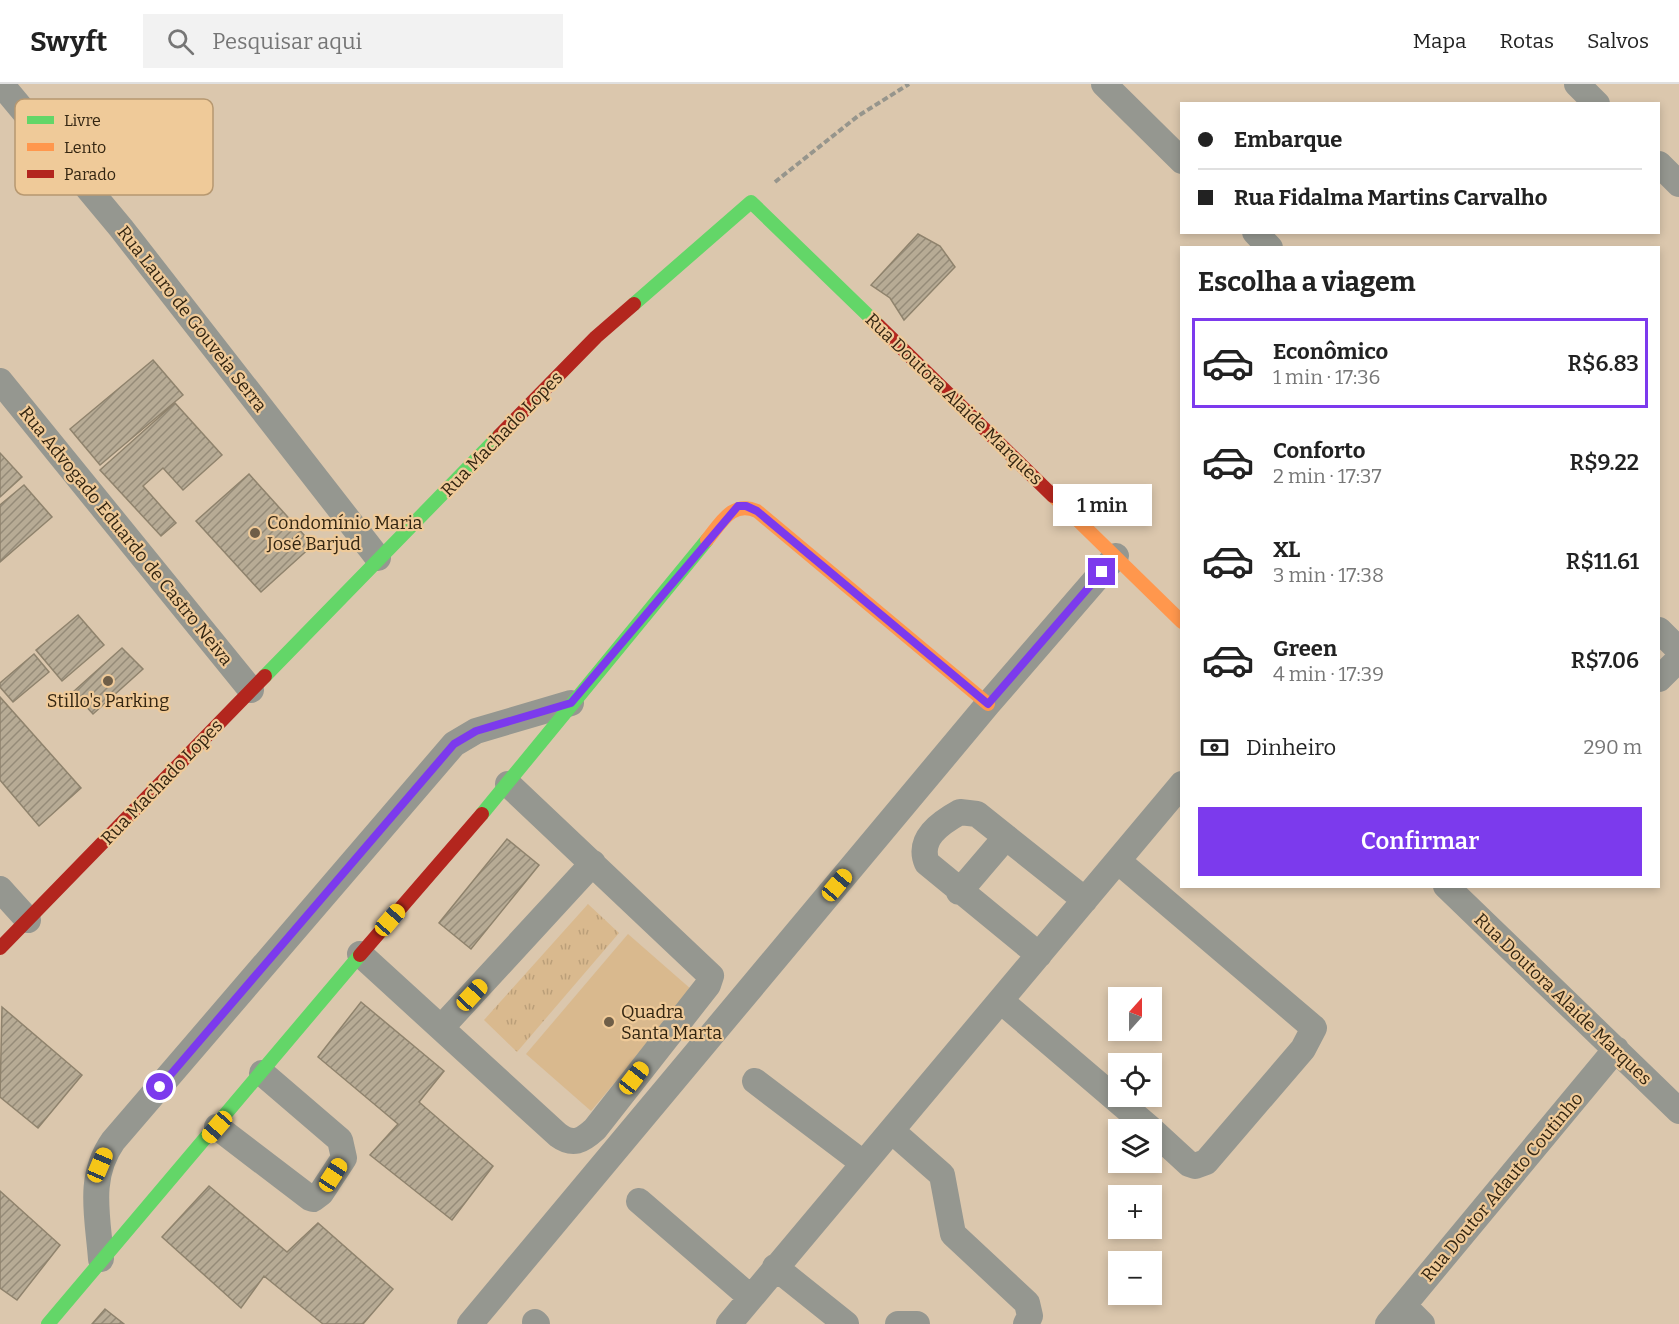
<!DOCTYPE html>
<html lang="pt">
<meta charset="utf-8">
<style>
body{margin:0;font-family:Bitter,serif;background:#f2f2f2;color:#222;height:100vh;display:flex;flex-direction:column;font-size:22px;white-space:nowrap}
*{box-sizing:border-box;margin:0}
p{font-size:20px;color:#767676}
.icon{flex:none;width:33px;height:33px;fill:none;stroke:currentColor;stroke-width:2;stroke-linecap:round;stroke-linejoin:round}
.map{position:relative;flex:1;overflow:hidden}
.drawer{position:absolute;left:1180px;top:162px;width:480px;height:642px;display:flex;flex-direction:column;background:#fff;border-radius:0px;box-shadow:0 3px 9px #0003}
.drawer>*{flex:none}
.top-card{position:absolute;left:1180px;top:18px;width:480px;height:132px;border-radius:0px;box-shadow:0 3px 9px #0003;display:grid;align-content:center;height:132px;padding:0 18px;background:#fff}
.needle{width:39px;rotate:21deg}
.fabs{position:absolute;left:1108px;top:903px;display:grid;gap:12px}
.fabs a{display:grid;place-items:center;width:54px;height:54px;border-radius:0px;background:#fff;box-shadow:0 3px 9px #0003;font-size:30px}
.end{position:absolute;width:27px;height:27px;margin:-14px;border:8px solid #7c3aed;background:#fff;box-shadow:0 0 0 3px #fff}
.from{border-radius:50%}
.bubble{position:absolute;height:42px;border-radius:0px;background:#fff;box-shadow:0 3px 9px #0003;font-size:20px;font-weight:600;line-height:42px;text-align:center}
.car{position:absolute;width:18px;height:36px;margin:-18px -9px;border-radius:8px;box-shadow:0 0 4px 2px #0007;background:linear-gradient(#f5c518 24%,#345 0 40%,#f5c518 0 76%,#345 0 86%,#f5c518 0)}
.top-card b{display:flex;align-items:center;gap:21px;height:57px;font-size:22px}
.top-card b+b{border-top:2px solid #e0e0e0}
.top-card i{width:15px;height:15px;background:#222}
ul{padding:0;list-style:none}
li{display:flex;align-items:center;gap:18px;height:90px;margin:0 12px 9px;padding:0 6px;border:3px solid transparent;border-radius:0px}
li div{flex:1}
li b{display:block;font-size:22px}
li em{font-style:normal;font-weight:600}
li.selected{border-color:#7c3aed}
li>.icon{width:54px;height:54px;stroke-width:1.5}
h2{padding:0 18px;font-size:27px;line-height:72px}
.pay{display:flex;align-items:center;gap:15px;height:66px;padding:0 18px;font-size:22px}
.pay p{margin-inline-start:auto}
.button{display:flex;gap:12px;margin-top:auto;padding:12px 18px}
.button a{flex:1;height:69px;border-radius:0px;background:#7c3aed;color:#fff;font-size:24px;font-weight:600;line-height:69px;text-align:center}
header{display:flex;align-items:center;gap:36px;box-sizing:border-box;height:84px;padding:0 30px;background:#fff;border-bottom:2px solid #e0e0e0}
header strong{font-size:28px}
nav{display:flex;gap:33px;margin-inline-start:auto;font-size:21px}
.search{width:420px;height:54px;background:#f2f2f2;display:flex;align-items:center;gap:15px;box-sizing:border-box;padding:0 21px;border-radius:0px;color:#767676;font-size:22px}
.map>svg:first-child{display:block}
</style>
<header>
<strong>Swyft</strong>
<div class="search"><svg class="icon" aria-label="search" viewBox="0 0 24 24"><circle cx="10" cy="10" r="6"/><path d="M15 15l6 6"/></svg>Pesquisar aqui</div>
<nav><a>Mapa</a><a>Rotas</a><a>Salvos</a></nav>
</header>
<div class="map">
<svg width="1679" height="1240" viewBox="0 0 1679 1240">
<defs>
<pattern id="grass-tufts" width="24" height="20" patternUnits="userSpaceOnUse" patternTransform="scale(1.5)"><rect width="24" height="20" fill="#d9b98e"/><path d="M3 7l-1-3M5 7V3M7 7l1-3M15 17l-1-3M17 17v-4M19 17l1-3" fill="none" stroke="#bb9f79"/></pattern>
<pattern id="building-hatch" width="6" height="6" patternUnits="userSpaceOnUse" patternTransform="scale(1.5)"><rect width="6" height="6" fill="#b7ab95"/><path d="M-1 1l2-2M0 6l6-6M5 7l2-2" fill="none" stroke="#958b78"/></pattern>
</defs>
<rect width="100%" height="100%" fill="#dbc7ad"/>
<!-- grass -->
<path fill="url(#grass-tufts)" d="M588,820L619,849L517,968L484,936Z"/>
<!-- pitch -->
<path fill="#d9b98e" d="M628,850L692,906L591,1027L526,970Z"/>
<!-- building -->
<path fill="url(#building-hatch)" stroke="#8f836d" stroke-width="1.5" d="M918,150L940,162L955,183L904,236L890,214L871,201Z
M153,276L183,311L100,381L70,345Z
M175,319L222,371L183,406L163,384L143,402L176,439L161,452L100,386Z
M0,369L22,393L0,413Z
M249,390L313,461L261,508L196,437Z
M24,401L52,433L0,478V421Z
M78,531L104,561L62,597L36,566Z
M122,564L143,585L93,630L73,608Z
M34,570L49,588L13,618L0,603V599Z
M0,613L81,704L39,742L0,696Z
M507,755L539,781L471,865L439,839Z
M361,918L444,987L419,1018L493,1082L452,1136L370,1071L398,1040L318,973Z
M2,923L82,991L38,1044L0,1013Z
M209,1102L287,1168L318,1139L393,1205L363,1240H323L264,1192L241,1224L162,1153Z
M0,1107L60,1161L17,1216L0,1204Z
M105,1225L124,1240H92Z"/>
<g fill="none" stroke-linecap="round" stroke-linejoin="round">
<!-- path -->
<path stroke="#96958c" stroke-width="4" stroke-dasharray="6 3" stroke-linecap="butt" d="M775,98L858,32L909,0"/>
<!-- street -->
<path stroke="#959790" stroke-width="26" d="M1,0L121,144L378,474
M1104,0L1182,77
M1577,0L1597,20
M1659,80L1679,100
M1255,148L1270,164
M0,297L251,606
M1659,546L1679,566
M1659,595L1679,575
M1118,777L1314,944L1303,965L1206,1078L1195,1082L1189,1080L1152,1046
M1446,802L1679,1027
M0,805L28,836
M959,808L1006,753
M360,870L558,1051C573,1062 582,1057 595,1045L708,901L711,892L508,700
M1039,871L927,779C917,755 940,739 960,728L977,730L1085,816
M1001,917L1152,1046
M441,944L593,779
M755,997L863,1079
M217,1043L310,1114L313,1115L321,1109L344,1074L340,1056L262,989
M892,1047L942,1091L953,1150L1027,1219L1030,1232L1026,1240
M639,1117L750,1213
M101,1175C98,1133 87,1094 113,1057L454,660L476,647L571,619
M775,1183L846,1240
M1404,1222L1422,1240
M535,1238L537,1240
M470,1240L988,620L1116,472
M729,1240L1182,700
M898,1240H917
M1388,1240L1616,965"/>
<!-- fast -->
<path stroke="#63d668" stroke-width="14" d="M634,220L751,118L878,241
M265,592L499,352
M482,730L707,456
M48,1240L360,871"/>
<!-- slow -->
<path stroke="#ff974d" stroke-width="14" d="M1053,412L1182,538
M707,456C721,439 732,416 757,427L988,620"/>
<!-- jam -->
<path stroke="#b3261e" stroke-width="14" d="M878,241L1053,412
M499,352L596,253L634,220
M0,864L265,592
M360,871L482,730"/>
</g>
<g fill="none" stroke-linecap="round" stroke-linejoin="round">
<!-- route -->
<path stroke="#7c3aed" stroke-width="8" d="M160,1003L454,660L476,647L571,619L738,422H746L757,427L988,620L1102,488"/>
</g>
<!-- markers -->
<g fill="#6e5e48" stroke="#efca99" stroke-width="2">
<circle cx="255" cy="449" r="6"/>
<circle cx="108" cy="597" r="6"/>
<circle cx="609" cy="938" r="6"/>
</g>
<g text-anchor="middle" dominant-baseline="central" stroke-width="4.5" stroke-linejoin="round" paint-order="stroke">
<!-- street labels -->
<g font-size="18" fill="#332511" stroke="#efca99">
<text transform="translate(192 235) rotate(52)">Rua Lauro de Gouveia Serra</text>
<text transform="translate(954 315) rotate(44)">Rua Doutora Alaide Marques</text>
<text transform="translate(502 350) rotate(-46)">Rua Machado Lopes</text>
<text transform="translate(126 452) rotate(51)">Rua Advogado Eduardo de Castro Neiva</text>
<text transform="translate(162 698) rotate(-46)">Rua Machado Lopes</text>
<text transform="translate(1563 915) rotate(44)">Rua Doutora Alaide Marques</text>
<text transform="translate(1502 1103) rotate(-50)">Rua Doutor Adauto Coutinho</text>
</g>
<!-- poi labels -->
<g font-size="18" fill="#332511" stroke="#efca99" text-anchor="start">
<text x="267" y="439">Condomínio Maria<tspan x="267" dy="21">José Barjud</tspan></text>
<text x="108" y="617" text-anchor="middle">Stillo's Parking</text>
<text x="621" y="928">Quadra<tspan x="621" dy="21">Santa Marta</tspan></text>
</g>
</g>
<!-- legend -->
<rect x="15" y="15" width="198" height="96" rx="9" fill="#efca99" stroke="#b79870" stroke-width="1.5"/>
<rect x="27" y="32" width="27" height="8" fill="#63d668"/>
<rect x="27" y="59" width="27" height="8" fill="#ff974d"/>
<rect x="27" y="86" width="27" height="8" fill="#b3261e"/>
<g font-size="16" fill="#332511">
<text x="64" y="42">Livre</text>
<text x="64" y="69">Lento</text>
<text x="64" y="96">Parado</text>
</g>
</svg>
<div class="fabs">
<a><svg class="needle" viewBox="-14 -14 28 28"><path d="M0-13l5 13h-10z" fill="#e53935"/><path d="M0 13l5-13h-10z" fill="#767676"/></svg></a>
<a><svg class="icon" aria-label="locate" viewBox="0 0 24 24"><circle cx="12" cy="12" r="6"/><path d="M12 2v4M12 18v4M2 12h4M18 12h4"/></svg></a>
<a><svg class="icon" aria-label="layers" viewBox="0 0 24 24"><path d="M12 4l9 5-9 5-9-5zM3 14l9 5 9-5"/></svg></a>
<a>+</a>
<a>−</a>
</div>
<i class="end from" style="left:160px;top:1003px"></i>
<i class="end" style="left:1102px;top:488px"></i>
<div class="bubble" style="left:1053px;top:400px;width:99px">1 min</div>
<i class="car" style="left:837px;top:801px;rotate:40deg"></i>
<i class="car" style="left:390px;top:836px;rotate:41deg"></i>
<i class="car" style="left:472px;top:911px;rotate:43deg"></i>
<i class="car" style="left:634px;top:994px;rotate:38deg"></i>
<i class="car" style="left:217px;top:1043px;rotate:221deg"></i>
<i class="car" style="left:100px;top:1081px;rotate:23deg"></i>
<i class="car" style="left:333px;top:1091px;rotate:33deg"></i>
<div class="top-card">
<b><i class="from"></i>Embarque</b>
<b><i></i>Rua Fidalma Martins Carvalho</b>
</div>
<section class="drawer">
<h2>Escolha a viagem</h2>
<ul>
<li class="selected"><svg class="icon" aria-label="car" viewBox="0 0 24 24"><path d="M5 17H2v-5l4-1 3-4h7l3 4 3 1v5h-3M9 17h6M6 11h13"/><circle cx="7" cy="17" r="2"/><circle cx="17" cy="17" r="2"/></svg><div><b>Econômico</b><p>1 min · 17:36</p></div><em>R$6.83</em></li>
<li><svg class="icon" aria-label="car" viewBox="0 0 24 24"><path d="M5 17H2v-5l4-1 3-4h7l3 4 3 1v5h-3M9 17h6M6 11h13"/><circle cx="7" cy="17" r="2"/><circle cx="17" cy="17" r="2"/></svg><div><b>Conforto</b><p>2 min · 17:37</p></div><em>R$9.22</em></li>
<li><svg class="icon" aria-label="car" viewBox="0 0 24 24"><path d="M5 17H2v-5l4-1 3-4h7l3 4 3 1v5h-3M9 17h6M6 11h13"/><circle cx="7" cy="17" r="2"/><circle cx="17" cy="17" r="2"/></svg><div><b>XL</b><p>3 min · 17:38</p></div><em>R$11.61</em></li>
<li><svg class="icon" aria-label="car" viewBox="0 0 24 24"><path d="M5 17H2v-5l4-1 3-4h7l3 4 3 1v5h-3M9 17h6M6 11h13"/><circle cx="7" cy="17" r="2"/><circle cx="17" cy="17" r="2"/></svg><div><b>Green</b><p>4 min · 17:39</p></div><em>R$7.06</em></li>
</ul>
<div class="pay"><svg class="icon" aria-label="cash" viewBox="0 0 24 24"><path d="M3 7h18v10H3z"/><circle cx="12" cy="12" r="2"/></svg>Dinheiro<p>290 m</p></div>
<div class="button"><a>Confirmar</a></div>
</section>
</div>
